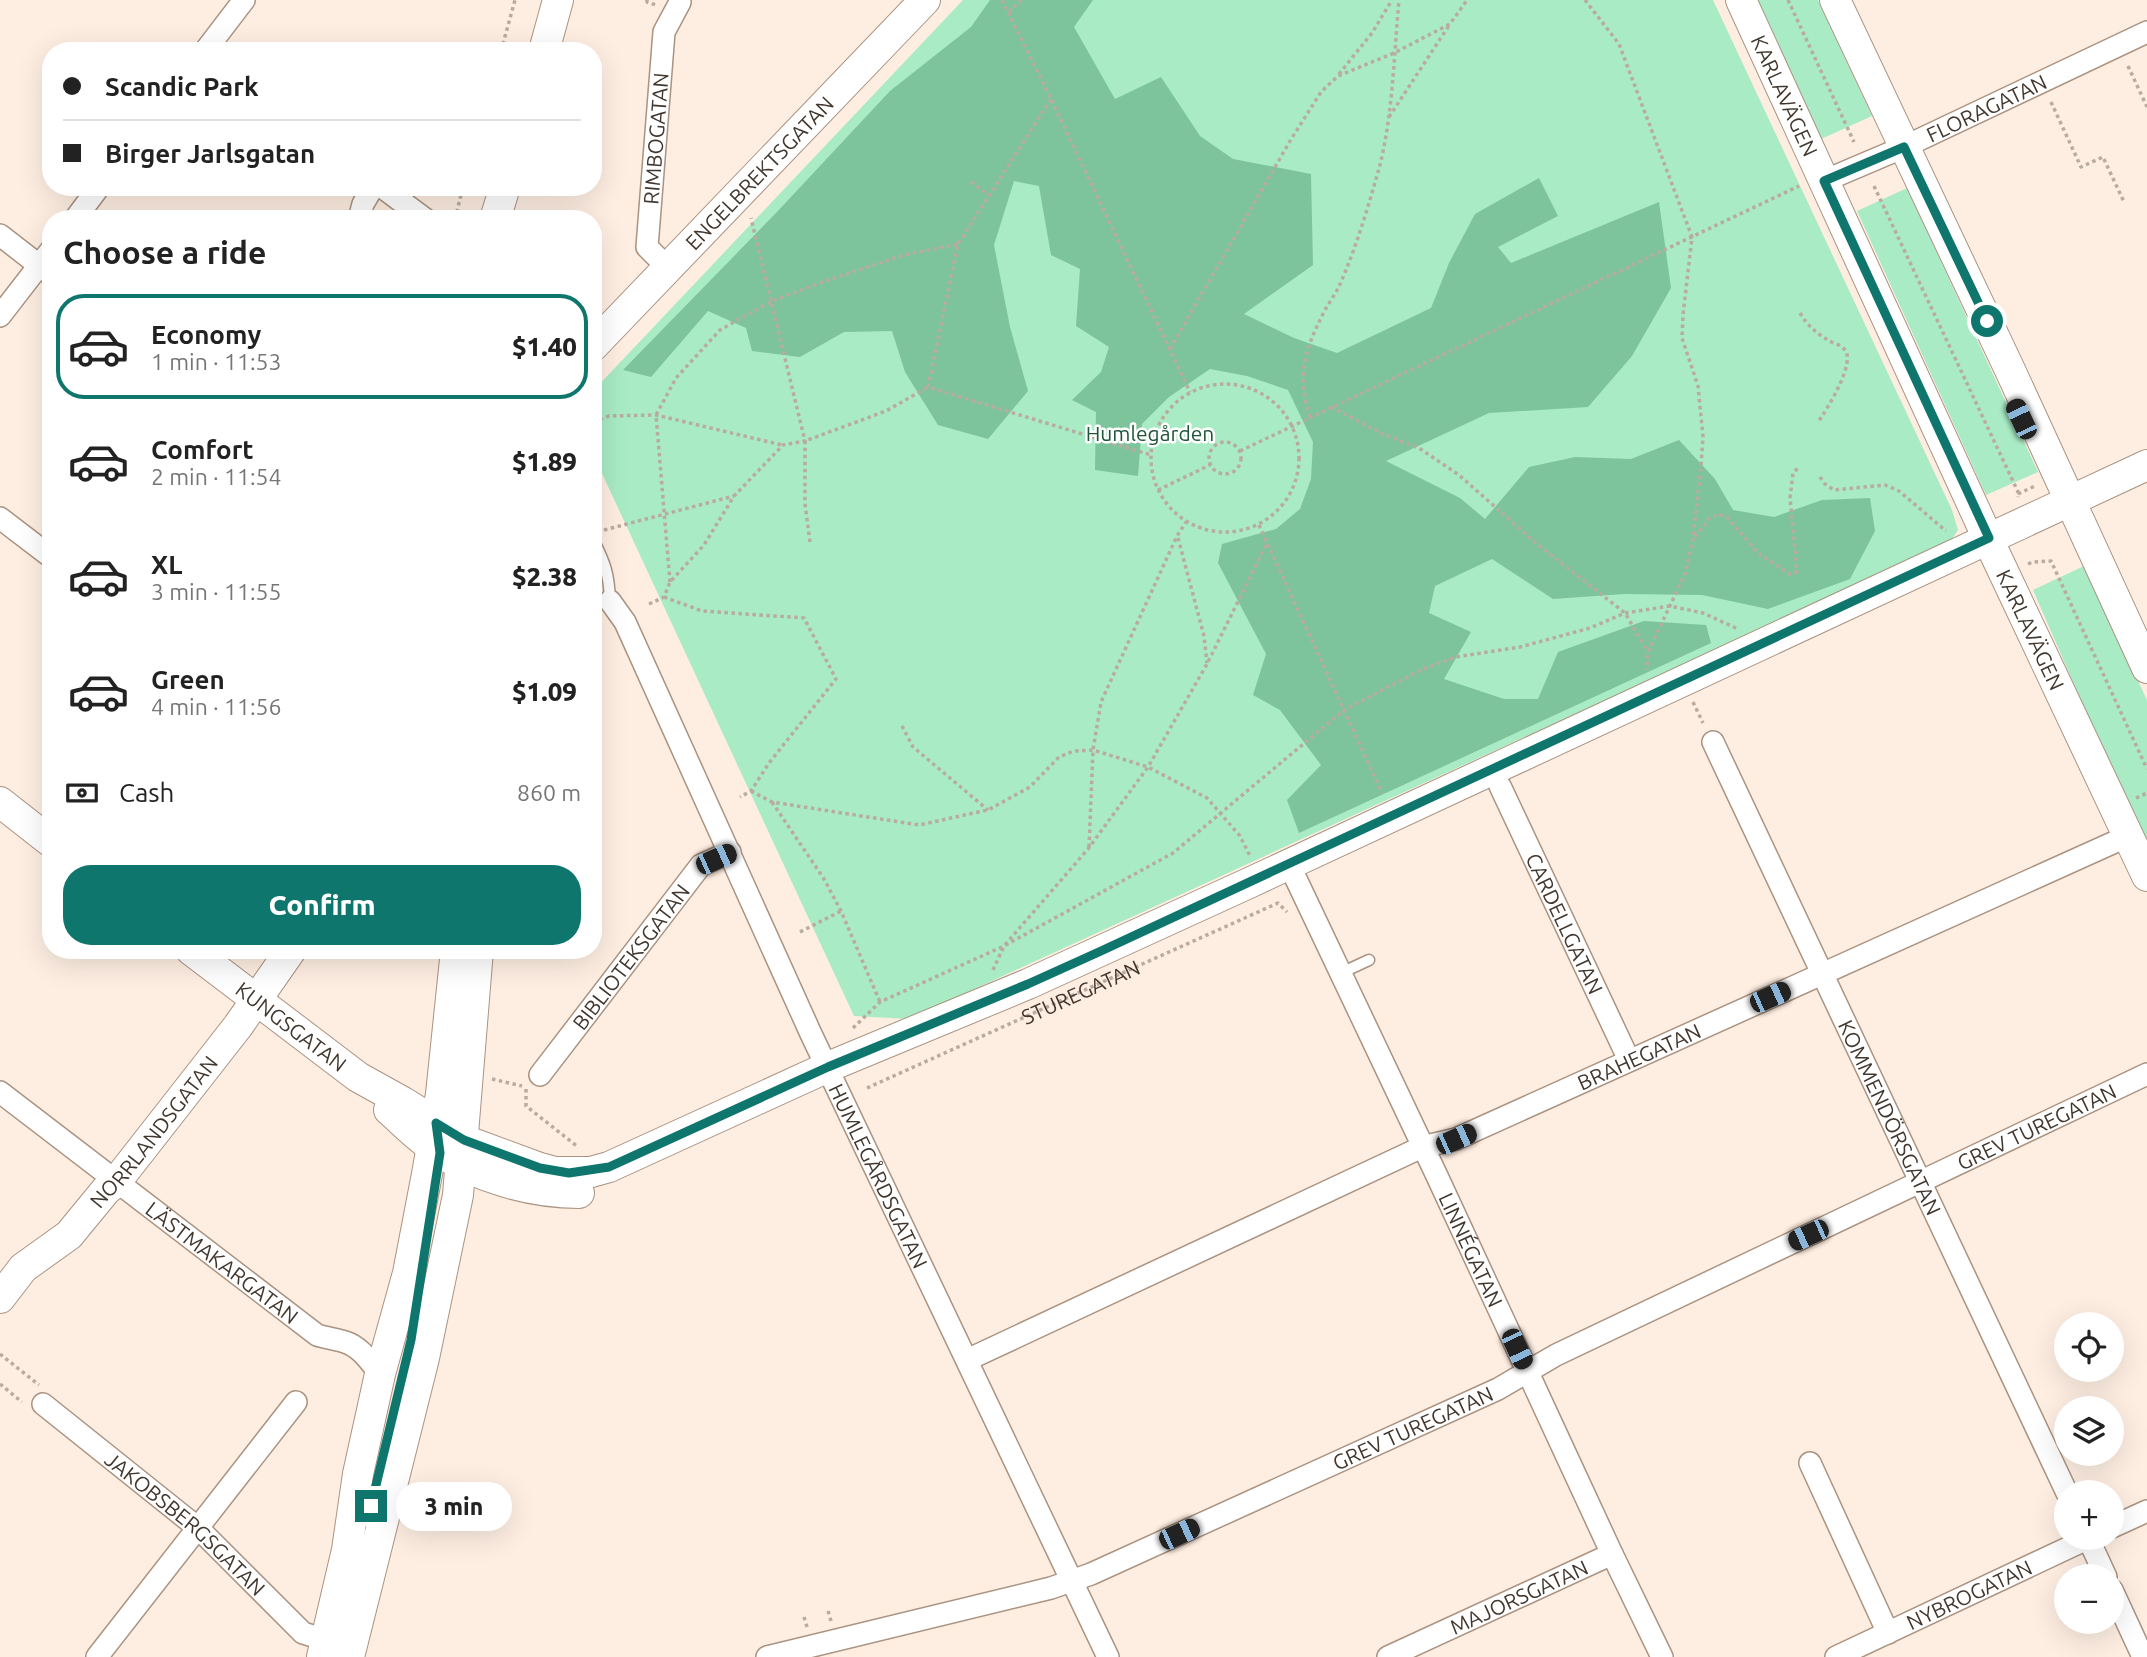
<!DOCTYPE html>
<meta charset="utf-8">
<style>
body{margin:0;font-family:Ubuntu,sans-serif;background:#f6f6f6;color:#222;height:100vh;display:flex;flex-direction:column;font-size:26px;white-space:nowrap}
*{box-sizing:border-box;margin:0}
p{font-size:23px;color:#767676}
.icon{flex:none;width:38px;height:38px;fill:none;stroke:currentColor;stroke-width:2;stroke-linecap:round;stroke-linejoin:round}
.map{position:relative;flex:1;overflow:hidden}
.sheet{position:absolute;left:42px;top:210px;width:560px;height:749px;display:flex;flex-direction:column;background:#fff;border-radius:28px;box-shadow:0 7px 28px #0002}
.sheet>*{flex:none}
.hud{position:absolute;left:42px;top:42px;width:560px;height:154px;border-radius:28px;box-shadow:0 7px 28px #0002;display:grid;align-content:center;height:154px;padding:0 21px;background:#fff}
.tools{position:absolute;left:2054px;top:1312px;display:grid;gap:14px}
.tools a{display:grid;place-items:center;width:70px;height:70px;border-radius:50%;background:#fff;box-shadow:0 7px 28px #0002;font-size:35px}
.end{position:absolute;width:32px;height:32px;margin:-16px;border:9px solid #0f766e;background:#fff;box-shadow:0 0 0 4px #fff}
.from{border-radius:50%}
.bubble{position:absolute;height:49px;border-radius:24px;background:#fff;box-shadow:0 7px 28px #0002;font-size:23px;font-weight:800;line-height:49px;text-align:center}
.car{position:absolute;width:21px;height:42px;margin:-21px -10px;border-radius:9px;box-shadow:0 0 5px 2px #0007;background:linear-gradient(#222 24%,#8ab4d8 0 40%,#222 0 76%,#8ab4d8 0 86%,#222 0)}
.hud b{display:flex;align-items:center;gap:24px;height:66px;font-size:26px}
.hud b+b{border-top:2px solid #e0e0e0}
.hud i{width:18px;height:18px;background:#222}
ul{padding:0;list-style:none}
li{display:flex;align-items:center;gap:21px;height:105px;margin:0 14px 10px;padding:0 7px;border:4px solid transparent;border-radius:28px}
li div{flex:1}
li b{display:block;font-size:26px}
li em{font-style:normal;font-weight:800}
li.on{border-color:#0f766e}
li>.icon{width:63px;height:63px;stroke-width:1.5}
h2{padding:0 21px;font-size:32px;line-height:84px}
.pay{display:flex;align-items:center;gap:18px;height:77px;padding:0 21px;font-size:26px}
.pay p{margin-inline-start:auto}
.primary-button{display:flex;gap:14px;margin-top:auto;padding:14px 21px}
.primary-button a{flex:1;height:80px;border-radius:28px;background:#0f766e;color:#fff;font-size:28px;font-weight:800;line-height:80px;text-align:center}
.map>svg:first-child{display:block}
</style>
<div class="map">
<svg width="2147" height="1657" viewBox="0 0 2147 1657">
<rect width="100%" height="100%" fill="#feeee2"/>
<!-- green -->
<path fill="#a8ebc4" d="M963,0H1713L1952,510L1958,530L1950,542L909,1019L854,1016L593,454V391Z
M1754,0H1818L1872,116L1819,140Z
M1907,188L2038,472L1986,495L1857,211Z
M2084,566L2147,700V844L2100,744L2033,590Z"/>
<!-- forest -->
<path fill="#7dc39c" d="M990,0H1093L1074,27L1115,99L1161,77L1200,136L1233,159L1311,174L1313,265L1244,314L1294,338L1337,353L1431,308L1449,263L1475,214L1539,178L1558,216L1498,247L1511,263L1659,202L1671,288L1632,356L1588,407L1489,413L1386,461L1460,498L1485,519L1529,467L1575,457L1631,459L1679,440L1715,479L1733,510L1774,517L1822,500L1870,498L1875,531L1850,579L1768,609L1702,595L1624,594L1553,599L1492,559L1435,586L1429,613L1471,632L1444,679L1504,699H1538L1558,652L1644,621L1706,625L1711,643L1299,833L1287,800L1321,765L1280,710L1253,695L1266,654L1218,563L1222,544L1276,529L1300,509L1311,479L1313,442L1288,390L1247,376L1210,369L1169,397L1142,424L1138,476L1095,470L1096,412L1072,400L1101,372L1109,347L1076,326L1080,269L1051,255L1039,186L1014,181L994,245L1010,327L1028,391L988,439L938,425L905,372L892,331L844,332L800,357L752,351L746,328L708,311L651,377L623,370L776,213L890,91L971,27Z"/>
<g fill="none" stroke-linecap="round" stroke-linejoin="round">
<!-- lane casing -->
<g stroke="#aa9380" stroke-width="13">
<path id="lane" d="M593,539C605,563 609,573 610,601
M1341,973L1369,960"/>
</g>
<!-- street casing -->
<g stroke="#aa9380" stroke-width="24">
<g id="street">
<path d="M205,51L244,0"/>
<path id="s2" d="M1824,181L1904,147L2147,32"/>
<path d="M382,187L425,219"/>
<path d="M75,219L99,187"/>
<path d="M359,219L363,204L373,187"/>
<path d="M0,235L49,273"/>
<path id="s3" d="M669,269L647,247L664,32L680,2"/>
<path d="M0,316L51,250"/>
<path d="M0,518L51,557"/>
<path id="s4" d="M610,601L625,622L811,1034L1108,1657"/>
<path id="s5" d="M1713,742L2067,1493"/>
<path id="s6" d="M1500,786L1629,1060"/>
<path id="s7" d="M1296,879L1437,1176L1612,1554L1662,1657"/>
<path id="s8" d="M540,1075L701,865L730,852"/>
<path id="s9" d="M0,1092L317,1335C326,1338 336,1339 345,1342C361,1347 370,1362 380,1374"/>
<path id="s10" d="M967,1360L1422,1147L1456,1139L2128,836"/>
<path id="s11" d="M43,1404L198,1528L303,1633L326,1640"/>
<path d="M1810,1463L1888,1633"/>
<path d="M2112,1527L2147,1511"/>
<path d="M2088,1538L2106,1577"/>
<path d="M2112,1590L2143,1657"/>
<path d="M97,1657L296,1402"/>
<path id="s12" d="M767,1657L1051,1588L1091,1574L1498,1389L1556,1355L2147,1074"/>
<path id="s13" d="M1388,1657L1612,1554"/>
<path id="s14" d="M1836,1657L2089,1538"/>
</g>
</g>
<!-- secondary casing -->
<g stroke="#aa9380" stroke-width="32">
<g id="secondary">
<path id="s15" d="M1741,0L1995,554L2147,876"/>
<path d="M1835,0L2010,370L2147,668"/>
<path d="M544,51L558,0"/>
<path d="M495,219L505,187"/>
<path id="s16" d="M593,346L925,0"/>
<path d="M0,802L51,842"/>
<path id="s17" d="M191,950L358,1077L403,1102L464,1140L540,1168L555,1172H591L609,1167L828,1067L1028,984L1249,883L2147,465"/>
<path d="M389,1110C404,1123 418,1138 435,1149C476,1177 529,1193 579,1193"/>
<path id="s18" d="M0,1298L23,1268L69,1235L106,1190L116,1182L238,1026L291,950"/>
<path d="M322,1657L347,1550L358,1474L380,1374L408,1273L427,1174L441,1094L456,950"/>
<path d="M349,1657L424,1358L458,1195L478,950"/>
</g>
</g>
<!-- path -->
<g stroke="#b9aba0" stroke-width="3.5" stroke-dasharray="3.5 3.5" stroke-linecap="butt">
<path d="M647,0V2L656,5"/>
<path d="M1002,0L1051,99L1190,392"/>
<path d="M1585,0L1619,44L1692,237L1683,315L1682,338L1698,386L1703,437L1701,466L1693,539L1685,574L1648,652L1647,670"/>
<path d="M1788,0L1854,142"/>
<path d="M1009,12L1021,0"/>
<path d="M501,51L515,0"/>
<path d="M2128,66L2147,107"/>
<path d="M1339,74L1372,33L1392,0"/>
<path d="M1051,99L958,244L928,387L1151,455"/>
<path d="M2051,102L2081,167L2103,157L2124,202"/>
<path d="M1389,117L1450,24"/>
<path d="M971,182L990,196"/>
<path d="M1874,186L2019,494L2018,497"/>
<path d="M455,219L463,187"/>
<path d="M1800,313C1807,325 1816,333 1828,340C1832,343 1839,344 1843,348C1859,359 1826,411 1818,422"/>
<path d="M1170,349L1290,141L1321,92L1338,76L1394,53L1450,24L1467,0"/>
<circle cx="1225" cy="458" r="74"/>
<path d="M1331,407L1385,435L1419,448L1459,475L1537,544L1625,613L1648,652"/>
<path d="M1310,417C1296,374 1305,349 1325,310C1330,301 1337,292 1341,282C1357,245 1369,204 1380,165C1393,112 1394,54 1399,0"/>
<path d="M593,422L609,416L656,415L782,445"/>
<circle cx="1225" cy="458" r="16"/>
<path d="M1240,451L1799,186"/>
<path d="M1820,477L1825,484L1834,490L1885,485L1899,491L1946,531"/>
<path d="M1158,490L1210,465"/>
<path d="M2018,494L2037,485"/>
<path d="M1259,525L1382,793"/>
<path d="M604,530L734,496"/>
<path d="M1695,537L1710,518L1718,514L1727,517L1758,553L1790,574L1797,572L1790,498L1793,473L1799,467"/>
<path d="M1178,538L1204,636L1207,663"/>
<path d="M810,542L805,504V441L886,411L928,387"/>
<path d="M2028,564L2033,562L2051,561L2147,769"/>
<path d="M670,582L656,415L676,378L720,330L770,302L828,280L904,255L958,244"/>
<path d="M664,597L702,611L804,618L836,679L769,763L751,791L740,797"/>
<path d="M649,604L664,597L670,582L704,545L734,496L783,445L805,441L751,218"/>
<path d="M1693,702L1703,723"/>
<path d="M902,726L913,747L988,810"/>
<path d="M751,791L772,802L919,825L988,810L1030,787L1059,757L1074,751L1093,750L1148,767L1207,798L1240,836L1250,856"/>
<path d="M2136,798L2147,793"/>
<path d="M772,802L824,879L841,911L880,1002"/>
<path d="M1089,847L1093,750L1101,702L1177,536L1186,522"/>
<path d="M800,932L841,911"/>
<path d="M993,970L1004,946L1088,849L1148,767L1207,664L1267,543"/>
<path d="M853,1028L880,1002L1004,946L1173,853L1344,710L1423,669L1456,657L1520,647L1590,628L1625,613L1670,606L1703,613L1738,629"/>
<path d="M492,1079L522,1086"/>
<path id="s1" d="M867,1088L1278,903L1287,912"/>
<path d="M526,1089V1106L578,1147"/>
<path d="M0,1354L39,1385"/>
<path d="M0,1384L22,1402"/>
<path d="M828,1611L831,1621"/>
<path d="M804,1617L807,1627"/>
</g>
<!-- lane -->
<use href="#lane" stroke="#fff" stroke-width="10"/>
<!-- street -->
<use href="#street" stroke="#fff" stroke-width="21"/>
<!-- secondary -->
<use href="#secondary" stroke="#fff" stroke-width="30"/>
</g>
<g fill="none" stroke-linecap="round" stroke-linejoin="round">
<!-- route -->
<path stroke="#0f766e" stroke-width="9" d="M371,1506L411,1340L440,1153L436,1123L464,1140L540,1168L569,1173L609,1167L828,1067L1028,984L1101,951L1989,538L1824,181L1904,147L1987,321"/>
</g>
<g text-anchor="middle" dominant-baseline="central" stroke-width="5" stroke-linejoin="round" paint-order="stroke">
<!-- street labels -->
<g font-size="21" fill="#41372f" stroke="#fefefe">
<text stroke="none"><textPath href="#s15" startOffset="105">KARLAVÄGEN</textPath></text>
<text stroke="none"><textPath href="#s2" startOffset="178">FLORAGATAN</textPath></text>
<text stroke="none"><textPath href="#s3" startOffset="140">RIMBOGATAN</textPath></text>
<text stroke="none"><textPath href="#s16" startOffset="240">ENGELBREKTSGATAN</textPath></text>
<text stroke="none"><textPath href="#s15" startOffset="693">KARLAVÄGEN</textPath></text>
<text stroke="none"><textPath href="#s6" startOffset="152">CARDELLGATAN</textPath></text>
<text stroke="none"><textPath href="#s8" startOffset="149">BIBLIOTEKSGATAN</textPath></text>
<text stroke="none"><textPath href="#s1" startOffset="234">STUREGATAN</textPath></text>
<text stroke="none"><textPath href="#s17" startOffset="126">KUNGSGATAN</textPath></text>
<text stroke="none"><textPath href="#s10" startOffset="738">BRAHEGATAN</textPath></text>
<text stroke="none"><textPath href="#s5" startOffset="415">KOMMENDÖRSGATAN</textPath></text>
<text stroke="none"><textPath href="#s12" startOffset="1381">GREV TUREGATAN</textPath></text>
<text stroke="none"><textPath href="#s18" startOffset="228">NORRLANDSGATAN</textPath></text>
<text stroke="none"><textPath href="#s4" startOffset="635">HUMLEGÅRDSGATAN</textPath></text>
<text stroke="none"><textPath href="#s7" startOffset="410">LINNÉGATAN</textPath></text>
<text stroke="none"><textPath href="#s9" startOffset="280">LÄSTMAKARGATAN</textPath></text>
<text stroke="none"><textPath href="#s12" startOffset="688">GREV TUREGATAN</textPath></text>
<text stroke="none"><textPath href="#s11" startOffset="186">JAKOBSBERGSGATAN</textPath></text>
<text stroke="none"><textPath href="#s14" startOffset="147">NYBROGATAN</textPath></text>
<text stroke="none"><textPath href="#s13" startOffset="144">MAJORSGATAN</textPath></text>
</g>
<!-- park labels -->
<g font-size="21" fill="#1f553a" stroke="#fefefe">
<text x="1150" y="433">Humlegården</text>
</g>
</g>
</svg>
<div class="tools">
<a><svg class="icon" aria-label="locate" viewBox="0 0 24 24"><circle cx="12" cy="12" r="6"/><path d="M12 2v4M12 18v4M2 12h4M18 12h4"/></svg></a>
<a><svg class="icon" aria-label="layers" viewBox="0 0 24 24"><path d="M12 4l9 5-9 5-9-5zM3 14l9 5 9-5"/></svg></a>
<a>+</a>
<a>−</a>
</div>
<i class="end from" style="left:1987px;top:321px"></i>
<i class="end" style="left:371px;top:1506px"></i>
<div class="bubble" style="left:396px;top:1482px;width:116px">3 min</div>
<i class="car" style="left:2021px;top:419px;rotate:335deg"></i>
<i class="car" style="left:716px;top:859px;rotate:66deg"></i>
<i class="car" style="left:1770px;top:997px;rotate:66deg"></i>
<i class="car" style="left:1456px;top:1139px;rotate:66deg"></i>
<i class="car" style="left:1808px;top:1235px;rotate:245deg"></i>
<i class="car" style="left:1517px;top:1349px;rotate:155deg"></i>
<i class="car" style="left:1179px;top:1534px;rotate:65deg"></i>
<div class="hud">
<b><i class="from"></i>Scandic Park</b>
<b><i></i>Birger Jarlsgatan</b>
</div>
<section class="sheet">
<h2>Choose a ride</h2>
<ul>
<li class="on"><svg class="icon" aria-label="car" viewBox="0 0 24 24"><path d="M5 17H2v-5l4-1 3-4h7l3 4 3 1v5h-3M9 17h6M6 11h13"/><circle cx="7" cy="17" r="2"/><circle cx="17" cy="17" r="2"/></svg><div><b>Economy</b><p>1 min · 11:53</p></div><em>$1.40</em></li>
<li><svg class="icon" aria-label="car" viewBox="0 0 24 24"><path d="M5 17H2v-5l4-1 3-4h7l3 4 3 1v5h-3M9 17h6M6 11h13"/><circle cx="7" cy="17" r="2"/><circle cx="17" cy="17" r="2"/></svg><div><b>Comfort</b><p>2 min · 11:54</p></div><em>$1.89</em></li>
<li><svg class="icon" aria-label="car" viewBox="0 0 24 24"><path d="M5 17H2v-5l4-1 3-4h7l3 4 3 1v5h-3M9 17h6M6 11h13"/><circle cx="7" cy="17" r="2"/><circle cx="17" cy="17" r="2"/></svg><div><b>XL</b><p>3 min · 11:55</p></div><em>$2.38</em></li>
<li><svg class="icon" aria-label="car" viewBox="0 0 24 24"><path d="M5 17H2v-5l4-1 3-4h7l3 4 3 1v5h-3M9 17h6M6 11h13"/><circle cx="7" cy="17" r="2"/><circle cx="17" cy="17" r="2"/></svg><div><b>Green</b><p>4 min · 11:56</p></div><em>$1.09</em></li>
</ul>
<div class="pay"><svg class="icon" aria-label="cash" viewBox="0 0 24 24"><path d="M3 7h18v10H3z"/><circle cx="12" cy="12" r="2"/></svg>Cash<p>860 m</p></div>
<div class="primary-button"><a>Confirm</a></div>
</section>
</div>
